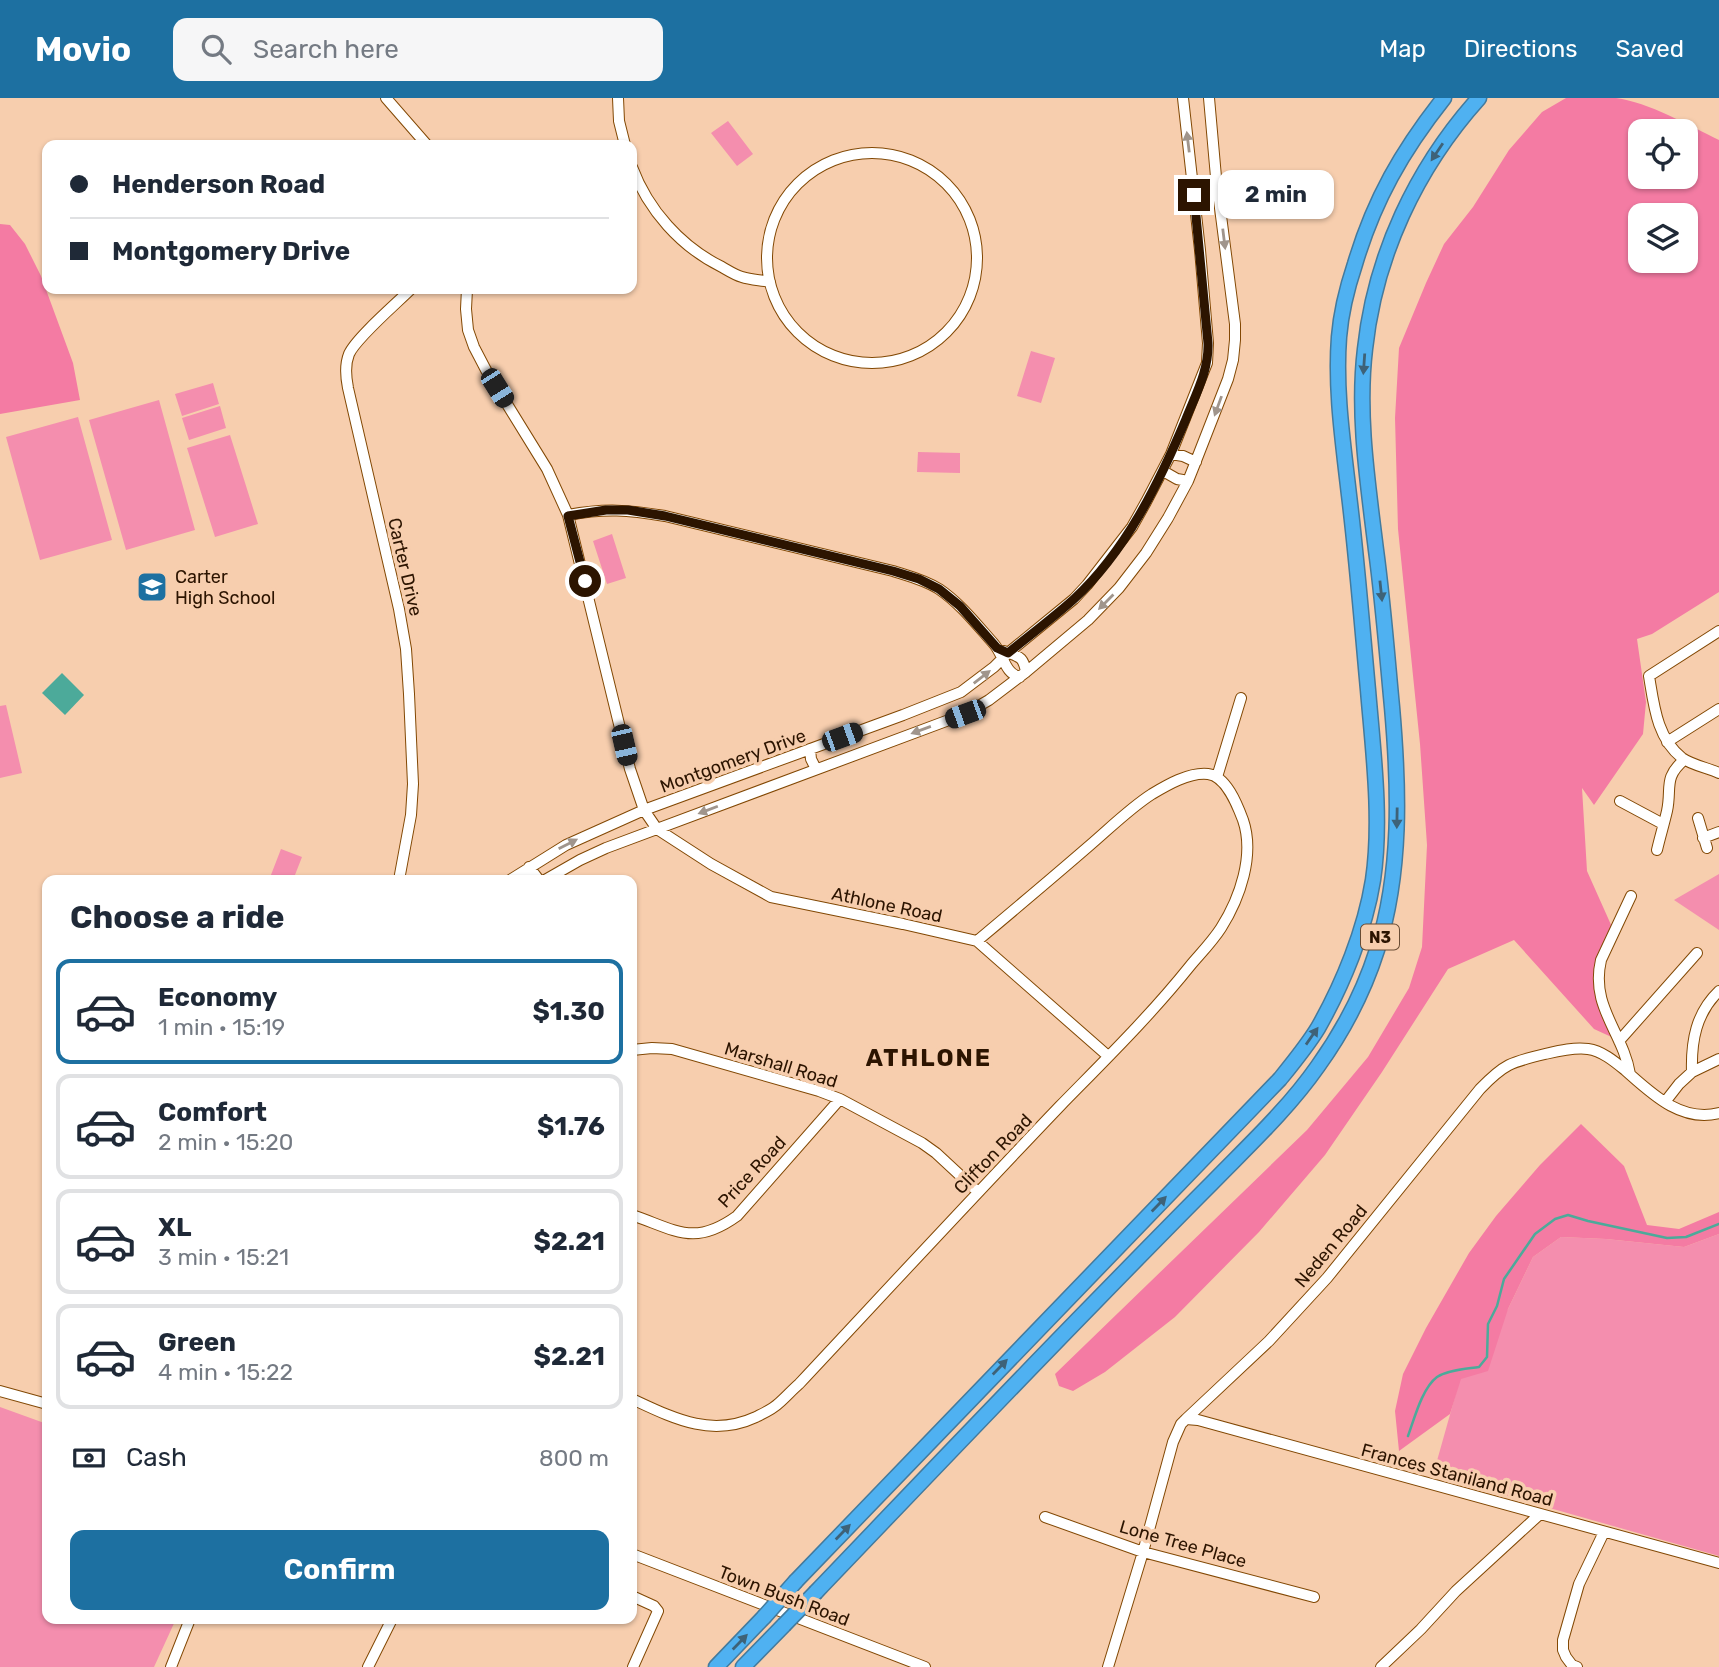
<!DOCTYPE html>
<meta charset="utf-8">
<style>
body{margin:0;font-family:Rubik,sans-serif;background:#f6f6f7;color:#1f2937;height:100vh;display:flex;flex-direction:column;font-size:26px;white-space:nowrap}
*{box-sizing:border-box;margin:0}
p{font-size:23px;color:#747a83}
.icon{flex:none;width:38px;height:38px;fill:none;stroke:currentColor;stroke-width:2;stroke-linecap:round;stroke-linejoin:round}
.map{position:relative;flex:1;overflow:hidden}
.side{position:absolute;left:42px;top:777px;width:595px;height:749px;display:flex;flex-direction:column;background:#fff;border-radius:14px;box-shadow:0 2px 5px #0004}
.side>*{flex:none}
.top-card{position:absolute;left:42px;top:42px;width:595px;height:154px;border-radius:14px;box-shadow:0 2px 5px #0004;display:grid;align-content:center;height:154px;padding:0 28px;background:#fff}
.buttons{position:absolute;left:1628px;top:21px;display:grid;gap:14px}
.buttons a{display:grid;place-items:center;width:70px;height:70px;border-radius:14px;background:#fff;box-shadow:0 2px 5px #0004;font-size:35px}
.end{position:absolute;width:32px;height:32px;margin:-16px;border:9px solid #2c1400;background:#fff;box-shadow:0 0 0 4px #fff}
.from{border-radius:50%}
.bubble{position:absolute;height:49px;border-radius:14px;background:#fff;box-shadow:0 2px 5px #0004;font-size:23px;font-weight:700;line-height:49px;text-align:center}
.car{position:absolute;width:21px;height:42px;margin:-21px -10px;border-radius:9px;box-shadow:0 0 5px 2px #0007;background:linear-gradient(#222 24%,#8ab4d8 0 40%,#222 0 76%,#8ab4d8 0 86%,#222 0)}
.top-card b{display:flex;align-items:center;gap:24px;height:66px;font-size:26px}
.top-card b+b{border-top:2px solid #e0e1e3}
.top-card i{width:18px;height:18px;background:#1f2937}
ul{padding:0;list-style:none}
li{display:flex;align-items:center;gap:21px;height:105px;margin:0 14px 10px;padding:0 14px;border:4px solid #e0e1e3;border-radius:14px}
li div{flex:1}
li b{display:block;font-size:26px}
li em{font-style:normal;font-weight:700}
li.selected{border-color:#1d70a1}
li>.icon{width:63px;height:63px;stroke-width:1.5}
h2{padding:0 28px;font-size:32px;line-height:84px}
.pay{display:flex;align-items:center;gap:18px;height:77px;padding:0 28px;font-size:26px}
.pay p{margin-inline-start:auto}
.primary-button{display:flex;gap:14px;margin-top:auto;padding:14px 28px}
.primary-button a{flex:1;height:80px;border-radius:14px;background:#1d70a1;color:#fff;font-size:28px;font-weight:700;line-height:80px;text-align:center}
header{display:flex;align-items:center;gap:42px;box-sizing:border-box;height:98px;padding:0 35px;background:#1d70a1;color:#fff}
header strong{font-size:33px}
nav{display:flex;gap:38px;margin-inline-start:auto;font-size:24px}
.search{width:490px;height:63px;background:#f6f6f7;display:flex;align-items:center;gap:18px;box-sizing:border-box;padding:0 24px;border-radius:14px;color:#747a83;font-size:26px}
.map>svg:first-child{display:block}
</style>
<header>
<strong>Movio</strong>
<div class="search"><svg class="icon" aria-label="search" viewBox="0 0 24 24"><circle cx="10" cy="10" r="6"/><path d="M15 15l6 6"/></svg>Search here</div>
<nav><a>Map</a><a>Directions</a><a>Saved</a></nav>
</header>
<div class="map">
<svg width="1719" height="1569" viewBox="0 0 1719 1569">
<rect width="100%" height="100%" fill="#f7ceae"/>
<!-- green -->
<path fill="#f48eae" d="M728,23L753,56L737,68L711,35Z
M1031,253L1055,260L1041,305L1017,298Z
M213,285L219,306L182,318L175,296Z
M159,302L195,432L126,452L89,322Z
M220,308L226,330L189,342L182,320Z
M78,319L112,442L40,462L6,339Z
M230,337L258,426L215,439L187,350Z
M918,354L960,355V375L917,374Z
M612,436L626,480L607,486L593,443Z
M6,607L22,675L0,680V608Z
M281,751L302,759L293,782H269Z
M1719,776V832L1674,802Z
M1719,1136V1458L1433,1377L1460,1281L1508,1211L1533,1159L1561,1139L1606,1141L1684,1149Z
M0,1309L47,1326V1521H176L154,1569H0Z"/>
<!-- forest -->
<path fill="#f47ba3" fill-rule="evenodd" d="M1566,0C1583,0 1600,0 1616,0C1648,4 1690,28 1719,42V494L1652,536L1637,541L1646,604L1643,636L1594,707L1582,690L1587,773L1612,829L1601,866L1602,889L1618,942L1594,931L1514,842L1448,871L1382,974L1325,1057L1259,1134L1175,1219L1105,1274L1073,1293L1059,1288L1055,1276L1307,1032L1368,959L1409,890L1422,849L1427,747L1420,646L1398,431L1395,320L1399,250L1426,185L1444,146L1473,109L1509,52L1542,14ZM1640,33H1685V79H1640ZM1640,117H1685V163H1640Z
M0,126L10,127L25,146L41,178L73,265L80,302L0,316Z
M1581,1026L1624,1068L1647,1127L1679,1131L1719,1114V1136L1684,1149L1606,1141L1561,1139L1533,1159L1508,1211L1488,1273L1461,1281L1450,1316L1399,1353L1395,1313L1403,1276L1426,1230L1469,1155L1496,1118L1540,1067Z"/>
<!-- water -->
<path fill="#4caa9a" d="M62,575L84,597L65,617L42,595Z"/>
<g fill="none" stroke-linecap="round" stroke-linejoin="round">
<!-- stream -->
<path stroke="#4caa9a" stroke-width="2.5" d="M1408,1338C1414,1322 1422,1290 1437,1279C1448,1272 1466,1271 1479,1269L1487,1259L1488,1226L1497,1208L1504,1181L1535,1136L1555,1121L1568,1117L1588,1123L1667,1140L1686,1139L1719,1126"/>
<!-- minor casing -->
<g stroke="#824804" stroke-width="12">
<path id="minor" d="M386,0L427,47
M618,0L619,23L625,47
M767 160a105 105 0 1 1 210 0a105 105 0 1 1-210 0Z
M632,69C648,112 681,149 722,169C729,173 735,177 742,179C751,182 761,182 770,184
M467,191L466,211L468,232L474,249L486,272L547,371L568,417L630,671L644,712L657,731L711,766L771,799L903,826L977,843L1108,958
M1171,356L1183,358L1196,364
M1163,373L1177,381L1188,383
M568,417C606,410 628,412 665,418L893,473C909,478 925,482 939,491C961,506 977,527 994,546C1004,558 1005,576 1020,579
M1719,533L1649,578C1654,608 1657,640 1682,660C1692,667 1708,670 1719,675
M1004,553C1018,559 1023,557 1026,574
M1667,644L1719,611
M810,651L811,661L816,671
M1217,679L1241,600
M1620,703L1663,726
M1698,720L1707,750
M1703,740L1719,734
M1657,752C1660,739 1664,726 1667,713C1672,690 1663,680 1684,662
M529,769L539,782
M399,782L411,717L413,686L409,596L406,551L399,511L348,290C346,280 345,266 349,256C356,240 397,205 411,191
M510,782L566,747L644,712L903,617L961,594L994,569L1008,555L1074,501L1087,487L1132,429L1146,404L1171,356L1207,265L1208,245L1200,152L1183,0
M545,782L580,762L606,750L965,616L989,602L1026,574L1088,522L1119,490L1146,455L1168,420L1188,383L1194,368L1228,281L1233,262L1235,242V226L1216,79L1209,0
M1619,943L1697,855
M632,952L652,950L672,951L819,993L840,1001L922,1045L936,1055L978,1094
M1692,974C1691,943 1696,915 1719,893
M1630,976C1623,934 1590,909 1601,862L1631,798
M1665,1004L1679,986L1692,974L1719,961
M632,1117C676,1132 694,1149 737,1118L840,1001
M0,1293L47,1306
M632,1301C673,1320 711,1340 756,1319C764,1315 773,1311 779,1305C786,1299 792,1292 799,1286C886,1193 972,1100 1060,1008C1104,963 1150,918 1190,868C1200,856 1212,844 1221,830C1240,800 1255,757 1243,722C1237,706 1226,678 1208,676C1189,674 1167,687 1152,696C1130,710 1109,731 1089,748C1052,780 1014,812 977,843
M1186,1321L1198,1322L1719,1465
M1045,1419L1143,1454L1314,1499
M632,1456L925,1569
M632,1498L654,1508L658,1513L633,1569
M171,1569L190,1521
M368,1569L392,1521
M1108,1569L1143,1454L1173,1344L1181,1326L1186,1321L1269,1243L1327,1180L1480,991C1504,966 1511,964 1545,956C1558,953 1574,949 1588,951C1602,953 1614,963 1625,972C1651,995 1681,1025 1719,1015
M1381,1569L1421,1531L1456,1493L1540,1416
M1577,1569L1572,1567L1566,1559L1563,1552V1542L1579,1486L1604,1434"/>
</g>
<!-- highway casing -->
<g stroke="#437a9d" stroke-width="17">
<path id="highway" d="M796,1483L1280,981C1293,965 1307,948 1318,930C1343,886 1365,832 1373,782C1382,722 1373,652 1368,592C1362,527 1357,462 1349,397C1343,344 1335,292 1339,239C1341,214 1347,190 1355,166C1374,102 1402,53 1444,0
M816,1494C909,1397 1001,1300 1095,1204C1134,1164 1173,1124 1212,1085C1248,1048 1288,1011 1318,968C1343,933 1364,893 1377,852C1402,773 1399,689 1392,609C1387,556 1383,504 1376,452C1368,386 1357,317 1365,251C1375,158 1416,70 1479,0
M716,1569L764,1519
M743,1569L784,1527"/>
</g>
<!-- minor -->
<use href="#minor" stroke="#fff" stroke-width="10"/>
<!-- highway -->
<use href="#highway" stroke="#4fb1f1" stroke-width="14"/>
<!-- highway-bridge casing -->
<g stroke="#437a9d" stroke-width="17" stroke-linecap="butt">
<path id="highway-bridge" d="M764,1519L796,1483
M784,1527L816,1494"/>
</g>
<!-- highway-bridge -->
<use href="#highway-bridge" stroke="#4fb1f1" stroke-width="14"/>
</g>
<!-- one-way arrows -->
<defs><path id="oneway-solid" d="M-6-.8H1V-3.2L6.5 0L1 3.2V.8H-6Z" transform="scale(1.75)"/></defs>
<g fill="#a0958c">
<use href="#oneway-solid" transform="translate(1188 44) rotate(-97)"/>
<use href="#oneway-solid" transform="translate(1224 141) rotate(83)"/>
<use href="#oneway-solid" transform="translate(1218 308) rotate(110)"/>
<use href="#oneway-solid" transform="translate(1106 504) rotate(135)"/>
<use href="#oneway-solid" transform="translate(982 579) rotate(-38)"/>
<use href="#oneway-solid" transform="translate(921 632) rotate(160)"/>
<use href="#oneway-solid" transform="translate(708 712) rotate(159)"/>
<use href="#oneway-solid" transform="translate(568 746) rotate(-27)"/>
</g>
<g fill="#3e6278">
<use href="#oneway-solid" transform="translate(1437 54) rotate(124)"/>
<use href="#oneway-solid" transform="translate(1364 266) rotate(94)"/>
<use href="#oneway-solid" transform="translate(1381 493) rotate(84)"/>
<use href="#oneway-solid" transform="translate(1397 720) rotate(91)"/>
<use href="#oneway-solid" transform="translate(1312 938) rotate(-55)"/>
<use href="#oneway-solid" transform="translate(1159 1106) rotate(-46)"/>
<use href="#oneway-solid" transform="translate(1000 1269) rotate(-46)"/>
<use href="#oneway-solid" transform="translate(843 1434) rotate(-46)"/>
<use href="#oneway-solid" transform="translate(740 1544) rotate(-46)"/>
</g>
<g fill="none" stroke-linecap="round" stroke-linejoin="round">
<!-- route -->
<path stroke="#2c1400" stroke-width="9" d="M585,483L568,418L606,412H628L665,418L893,473L919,481L939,491L960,508L997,550L1008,555C1030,537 1053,520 1074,501C1126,453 1159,385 1186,321C1196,296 1209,272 1208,245L1194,97"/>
</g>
<!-- icons -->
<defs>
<g id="school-square" transform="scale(1.575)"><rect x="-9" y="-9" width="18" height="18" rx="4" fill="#1d70a1" stroke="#f7ceae"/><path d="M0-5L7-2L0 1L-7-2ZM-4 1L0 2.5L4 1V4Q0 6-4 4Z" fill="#fff"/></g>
</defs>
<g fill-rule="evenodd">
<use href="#school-square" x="152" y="489"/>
</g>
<g text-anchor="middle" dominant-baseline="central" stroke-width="7" stroke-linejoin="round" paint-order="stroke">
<!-- shield labels -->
<rect fill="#f7ceae" stroke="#694c34" stroke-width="2" x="1361" y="826.5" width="38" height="25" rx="5"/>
<g font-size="16" font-weight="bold" fill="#2c1400">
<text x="1380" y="839">N3</text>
</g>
<!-- street labels -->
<g font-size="18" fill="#2c1400" stroke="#f7ceae">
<text transform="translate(405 469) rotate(77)">Carter Drive</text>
<text transform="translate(733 663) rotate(-20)">Montgomery Drive</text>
<text transform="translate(887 807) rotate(12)">Athlone Road</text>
<text transform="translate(781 967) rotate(17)">Marshall Road</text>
<text transform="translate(993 1056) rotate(-46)">Clifton Road</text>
<text transform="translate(752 1074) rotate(-47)">Price Road</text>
<text transform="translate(1331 1148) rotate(-50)">Neden Road</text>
<text transform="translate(1457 1377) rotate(15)">Frances Staniland Road</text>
<text transform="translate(1183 1446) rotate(16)">Lone Tree Place</text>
<text transform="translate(784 1498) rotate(21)">Town Bush Road</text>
</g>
<!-- poi labels -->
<g font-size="18" fill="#2c1400" stroke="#f7ceae" text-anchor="start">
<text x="175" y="479">Carter<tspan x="175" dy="21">High School</tspan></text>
</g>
<!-- district labels -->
<g font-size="24" font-weight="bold" letter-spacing="2" fill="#2c1400" stroke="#f7ceae">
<text x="929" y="960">ATHLONE</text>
</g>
</g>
</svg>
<div class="buttons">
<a><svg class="icon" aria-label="locate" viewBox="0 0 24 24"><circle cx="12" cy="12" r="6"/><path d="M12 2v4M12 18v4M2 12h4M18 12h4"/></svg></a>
<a><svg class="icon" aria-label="layers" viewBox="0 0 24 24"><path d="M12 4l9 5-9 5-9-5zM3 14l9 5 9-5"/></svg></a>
</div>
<i class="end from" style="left:585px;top:483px"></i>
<i class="end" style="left:1194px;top:97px"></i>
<div class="bubble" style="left:1218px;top:72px;width:116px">2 min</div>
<i class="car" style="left:497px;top:290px;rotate:148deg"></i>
<i class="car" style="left:965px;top:616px;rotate:250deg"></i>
<i class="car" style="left:842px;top:639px;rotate:70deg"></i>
<i class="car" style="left:624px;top:647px;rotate:167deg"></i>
<div class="top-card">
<b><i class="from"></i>Henderson Road</b>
<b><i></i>Montgomery Drive</b>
</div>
<section class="side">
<h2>Choose a ride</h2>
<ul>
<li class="selected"><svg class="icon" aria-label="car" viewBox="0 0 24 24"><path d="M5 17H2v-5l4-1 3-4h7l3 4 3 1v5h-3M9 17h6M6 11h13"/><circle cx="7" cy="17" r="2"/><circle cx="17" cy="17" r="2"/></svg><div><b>Economy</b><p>1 min · 15:19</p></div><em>$1.30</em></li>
<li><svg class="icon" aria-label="car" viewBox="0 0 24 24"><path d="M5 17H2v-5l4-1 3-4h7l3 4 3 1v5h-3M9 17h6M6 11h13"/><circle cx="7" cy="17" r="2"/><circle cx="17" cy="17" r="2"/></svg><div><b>Comfort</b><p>2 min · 15:20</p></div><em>$1.76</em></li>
<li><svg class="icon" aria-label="car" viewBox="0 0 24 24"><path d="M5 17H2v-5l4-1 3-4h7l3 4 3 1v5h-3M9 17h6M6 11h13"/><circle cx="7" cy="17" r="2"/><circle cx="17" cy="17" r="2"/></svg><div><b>XL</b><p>3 min · 15:21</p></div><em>$2.21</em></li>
<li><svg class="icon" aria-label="car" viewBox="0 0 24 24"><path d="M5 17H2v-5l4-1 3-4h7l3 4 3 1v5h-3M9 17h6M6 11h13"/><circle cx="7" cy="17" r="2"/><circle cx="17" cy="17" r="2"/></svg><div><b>Green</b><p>4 min · 15:22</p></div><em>$2.21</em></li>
</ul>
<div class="pay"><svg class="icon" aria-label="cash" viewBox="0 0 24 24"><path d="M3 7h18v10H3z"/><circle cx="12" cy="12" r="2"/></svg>Cash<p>800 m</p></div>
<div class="primary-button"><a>Confirm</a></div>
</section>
</div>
